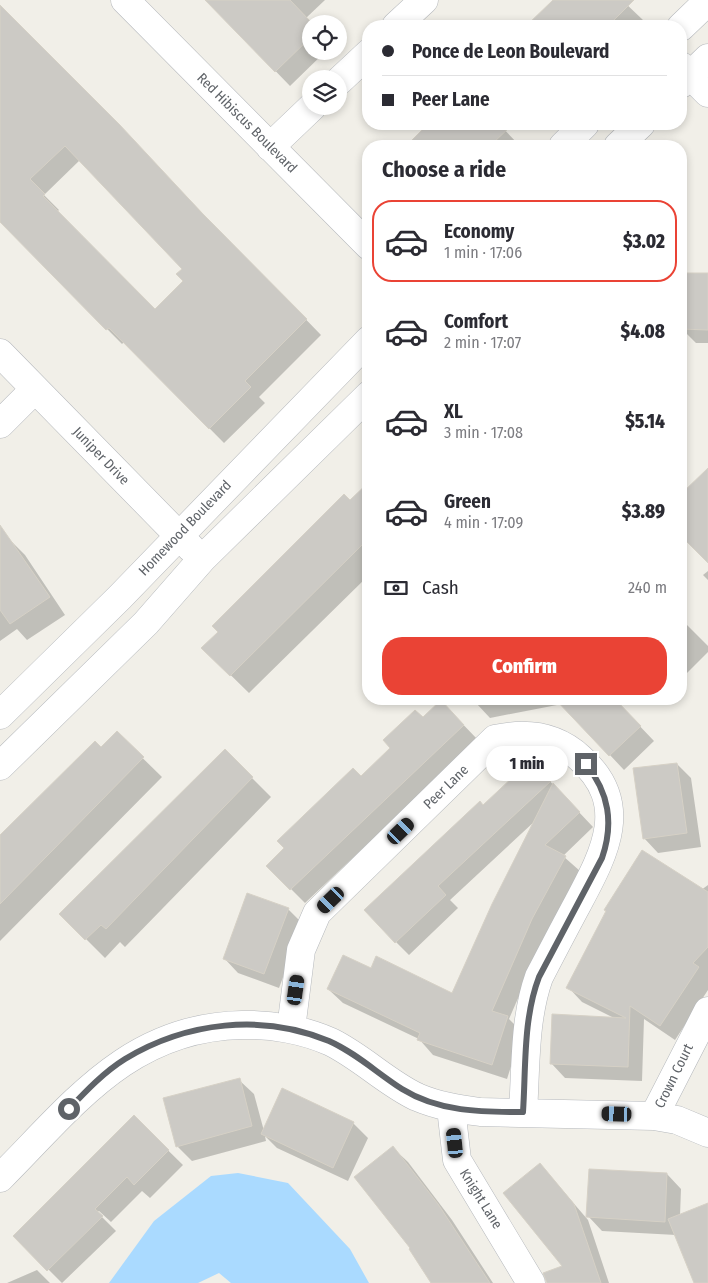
<!DOCTYPE html>
<meta charset="utf-8">
<style>
body{margin:0;font-family:"Fira Sans Condensed",sans-serif;background:#f2f2f3;color:#2b2b33;height:100vh;display:flex;flex-direction:column;font-size:19px;white-space:nowrap}
*{box-sizing:border-box;margin:0}
p{font-size:16px;color:#7c7c81}
.icon{flex:none;width:28px;height:28px;fill:none;stroke:currentColor;stroke-width:2;stroke-linecap:round;stroke-linejoin:round}
.map{position:relative;flex:1;overflow:hidden}
.side{position:absolute;left:362px;top:140px;width:325px;height:565px;display:flex;flex-direction:column;background:#fff;border-radius:20px;box-shadow:0 2px 8px #0003}
.side>*{flex:none}
.guide{position:absolute;left:362px;top:20px;width:325px;height:110px;border-radius:20px;box-shadow:0 2px 8px #0003;display:grid;align-content:center;height:110px;padding:0 20px;background:#fff}
.controls{position:absolute;left:302px;top:15px;display:grid;gap:10px}
.controls a{display:grid;place-items:center;width:45px;height:45px;border-radius:50%;background:#fff;box-shadow:0 2px 8px #0003;font-size:25px}
.end{position:absolute;width:22px;height:22px;margin:-11px;border:6px solid #5f6368;background:#fff;box-shadow:0 0 0 2px #fff}
.from{border-radius:50%}
.bubble{position:absolute;height:35px;border-radius:18px;background:#fff;box-shadow:0 2px 8px #0003;font-size:16px;font-weight:800;line-height:35px;text-align:center}
.car{position:absolute;width:15px;height:30px;margin:-15px -8px;border-radius:6px;box-shadow:0 0 4px 1px #0007;background:linear-gradient(#222 24%,#8ab4d8 0 40%,#222 0 76%,#8ab4d8 0 86%,#222 0)}
.guide b{display:flex;align-items:center;gap:18px;height:48px;font-size:19px}
.guide b+b{border-top:1px solid #e1e1e2}
.guide i{width:12px;height:12px;background:#2b2b33}
ul{padding:0;list-style:none}
li{display:flex;align-items:center;gap:15px;height:82px;margin:0 10px 8px;padding:0 10px;border:2px solid transparent;border-radius:20px}
li div{flex:1}
li b{display:block;font-size:19px}
li em{font-style:normal;font-weight:800}
li.on{border-color:#ea4335}
li>.icon{width:45px;height:45px;stroke-width:1.5}
h2{padding:0 20px;font-size:22px;line-height:60px}
.pay{display:flex;align-items:center;gap:12px;height:55px;padding:0 20px;font-size:19px}
.pay p{margin-inline-start:auto}
.action{display:flex;gap:10px;margin-top:auto;padding:10px 20px}
.action a{flex:1;height:58px;border-radius:20px;background:#ea4335;color:#fff;font-size:20px;font-weight:800;line-height:58px;text-align:center}
.map>svg:first-child{display:block}
</style>
<div class="map">
<svg width="708" height="1283" viewBox="0 0 708 1283">
<rect width="100%" height="100%" fill="#f1efe8"/>
<!-- water -->
<path fill="#aadaff" d="M238,1173L288,1183L350,1249L369,1283H231L219,1273L198,1283H109L154,1221L211,1176Z"/>
<!-- shadow -->
<path fill="#0003" fill-rule="evenodd" d="M207,0H325L306,18L312,24L311,51H326L290,86Z
M554,0H622L643,20L637,26H528Z
M0,5L321,335L259,397L265,403L224,443L124,342L122,344L0,221ZM80,160L184,269L185,281L155,310L57,212L59,210L44,195Z
M430,124H499L520,146H407Z
M708,274V343H696L682,329Z
M369,487V575L249,693L203,648L350,502Z
M8,538L25,555L65,615L27,640L17,629L0,641V544Z
M708,571V580L703,575Z
M681,619L708,646V652L681,679Z
M475,699H556L557,705L490,718L476,703Z
M568,699H614L654,741L624,770L562,704Z
M455,716L478,740L305,903L268,866L423,719Z
M117,733L162,777L0,941V839Z
M225,751L271,797L125,947L120,942L105,958L61,914Z
M677,764L691,778L701,847L658,853L644,838Z
M544,775L593,827L563,856L580,871L546,934L509,1019L522,1032L507,1079L433,1055L419,1039L343,1003L328,989L371,970L453,994L535,821L450,900L458,908L409,955L396,942L483,807Z
M708,885V990L675,1040L644,1019L642,1081L565,1078L551,1063L616,1019L582,1002L568,987Z
M288,909L303,924L279,988L238,973L224,958Z
M239,1080L254,1094L264,1131L283,1090L353,1123L368,1138L348,1181L277,1148L265,1136L266,1141L192,1161L177,1146Z
M134,1117L183,1165L150,1198L142,1191L111,1222L99,1211L97,1212L116,1231L62,1283L15,1236Z
M393,1148L408,1162L452,1220L493,1283H432Z
M540,1164L588,1220L609,1283H559L565,1267Z
M667,1174L681,1189L680,1216L708,1204V1283H696L676,1235L602,1231L588,1216Z
M37,1270L50,1283H7Z"/>
<!-- building -->
<path fill="#cccac5" stroke="#d6d1c6" fill-rule="evenodd" d="M205,0H290L311,22V37L275,72Z
M553,0H634L608,26H526Z
M0,5L119,124L202,213L307,319L245,381L251,387L209,429L109,328L106,330L0,222ZM65,146L182,269L176,274L183,281L155,309L43,196L45,194L30,179Z
M428,124H513L490,146H406Z
M681,273H708V330L681,329Z
M708,468V563L681,536V494Z
M369,482V538L230,676L201,648L218,632L212,626L344,494L350,500Z
M0,525L50,597L10,624L0,610Z
M555,699H615L641,726L609,756Z
M441,700L464,725L290,890L266,866L284,848L277,841L353,768L361,776L390,748L383,740L415,710L423,717Z
M117,731L144,757L0,904V835L95,741L101,747Z
M225,749L253,777L106,929L101,925L85,940L59,914Z
M531,760L551,781L438,886L446,895L395,943L364,910L480,801L483,805Z
M677,763L687,833L643,839L633,768Z
M553,783L580,812L545,845L566,856L532,919L492,1011L508,1016L492,1065L417,1040L420,1033L327,989L343,955L371,968L376,956L452,993L492,904Z
M642,850L708,892V947L693,963L699,967L660,1026L630,1006L628,1067L550,1064L552,1014L626,1018L566,988L606,911L604,910Z
M247,893L289,908L264,974L223,959Z
M240,1078L252,1126L176,1147L163,1098Z
M282,1088L354,1122L333,1168L261,1134Z
M134,1115L169,1150L134,1185L127,1177L95,1209L103,1216L47,1271L13,1236Z
M393,1146L438,1204L490,1283H431L409,1249L410,1248L354,1177Z
M540,1163L574,1204L601,1283H547L543,1273L562,1266L503,1193Z
M589,1169L667,1173L665,1222L586,1217Z
M708,1203V1283H694L668,1219Z"/>
<g fill="none" stroke-linecap="round" stroke-linejoin="round">
<!-- minor casing -->
<g stroke="#b5b8bc" stroke-width="29">
<path id="minor" d="M125,0L369,246
M396,26L424,0
M681,27L708,1
M681,66L708,93
M339,81L369,53
M681,84L708,58
M563,146L585,124
M618,146L641,124
M270,147L313,106
M0,353L191,548
M0,424L35,389
M0,715L120,597L369,340
M0,766L146,623L202,559L369,395
M291,1029L301,950L317,913L495,739C527,732 556,736 580,758C632,804 604,854 578,903C565,927 552,952 539,977C524,1019 526,1067 523,1112
M451,1108L457,1160L531,1283
M654,1116L708,1011
M0,1178C73,1105 129,1027 242,1025C271,1024 304,1030 331,1042C363,1058 387,1083 417,1097C438,1106 458,1109 480,1112L654,1116L677,1120L708,1133"/>
</g>
<!-- minor -->
<use href="#minor" stroke="#fff" stroke-width="28"/>
</g>
<g fill="none" stroke-linecap="round" stroke-linejoin="round">
<!-- route -->
<path stroke="#5f6368" stroke-width="6" d="M69,1109C86,1091 104,1072 125,1059C186,1022 262,1013 329,1041C356,1053 377,1073 402,1089C439,1112 481,1112 523,1112C526,1067 523,1019 539,977L602,858C614,823 609,793 586,764"/>
</g>
<g text-anchor="middle" dominant-baseline="central" stroke-width="4.5" stroke-linejoin="round" paint-order="stroke">
<!-- street labels -->
<g font-size="14" fill="#5f6368" stroke="#fff">
<text transform="translate(247 123) rotate(45)">Red Hibiscus Boulevard</text>
<text transform="translate(101 456) rotate(46)">Juniper Drive</text>
<text transform="translate(185 528) rotate(-46)">Homewood Boulevard</text>
<text transform="translate(446 787) rotate(-44)">Peer Lane</text>
<text transform="translate(674 1076) rotate(-64)">Crown Court</text>
<text transform="translate(481 1199) rotate(58)">Knight Lane</text>
</g>
</g>
</svg>
<div class="controls">
<a><svg class="icon" aria-label="locate" viewBox="0 0 24 24"><circle cx="12" cy="12" r="6"/><path d="M12 2v4M12 18v4M2 12h4M18 12h4"/></svg></a>
<a><svg class="icon" aria-label="layers" viewBox="0 0 24 24"><path d="M12 4l9 5-9 5-9-5zM3 14l9 5 9-5"/></svg></a>
</div>
<i class="end from" style="left:69px;top:1109px"></i>
<i class="end" style="left:586px;top:764px"></i>
<div class="bubble" style="left:486px;top:746px;width:82px">1 min</div>
<i class="car" style="left:401px;top:831px;rotate:46deg"></i>
<i class="car" style="left:331px;top:900px;rotate:226deg"></i>
<i class="car" style="left:296px;top:990px;rotate:8deg"></i>
<i class="car" style="left:617px;top:1114px;rotate:272deg"></i>
<i class="car" style="left:455px;top:1143px;rotate:354deg"></i>
<div class="guide">
<b><i class="from"></i>Ponce de Leon Boulevard</b>
<b><i></i>Peer Lane</b>
</div>
<section class="side">
<h2>Choose a ride</h2>
<ul>
<li class="on"><svg class="icon" aria-label="car" viewBox="0 0 24 24"><path d="M5 17H2v-5l4-1 3-4h7l3 4 3 1v5h-3M9 17h6M6 11h13"/><circle cx="7" cy="17" r="2"/><circle cx="17" cy="17" r="2"/></svg><div><b>Economy</b><p>1 min · 17:06</p></div><em>$3.02</em></li>
<li><svg class="icon" aria-label="car" viewBox="0 0 24 24"><path d="M5 17H2v-5l4-1 3-4h7l3 4 3 1v5h-3M9 17h6M6 11h13"/><circle cx="7" cy="17" r="2"/><circle cx="17" cy="17" r="2"/></svg><div><b>Comfort</b><p>2 min · 17:07</p></div><em>$4.08</em></li>
<li><svg class="icon" aria-label="car" viewBox="0 0 24 24"><path d="M5 17H2v-5l4-1 3-4h7l3 4 3 1v5h-3M9 17h6M6 11h13"/><circle cx="7" cy="17" r="2"/><circle cx="17" cy="17" r="2"/></svg><div><b>XL</b><p>3 min · 17:08</p></div><em>$5.14</em></li>
<li><svg class="icon" aria-label="car" viewBox="0 0 24 24"><path d="M5 17H2v-5l4-1 3-4h7l3 4 3 1v5h-3M9 17h6M6 11h13"/><circle cx="7" cy="17" r="2"/><circle cx="17" cy="17" r="2"/></svg><div><b>Green</b><p>4 min · 17:09</p></div><em>$3.89</em></li>
</ul>
<div class="pay"><svg class="icon" aria-label="cash" viewBox="0 0 24 24"><path d="M3 7h18v10H3z"/><circle cx="12" cy="12" r="2"/></svg>Cash<p>240 m</p></div>
<div class="action"><a>Confirm</a></div>
</section>
</div>
